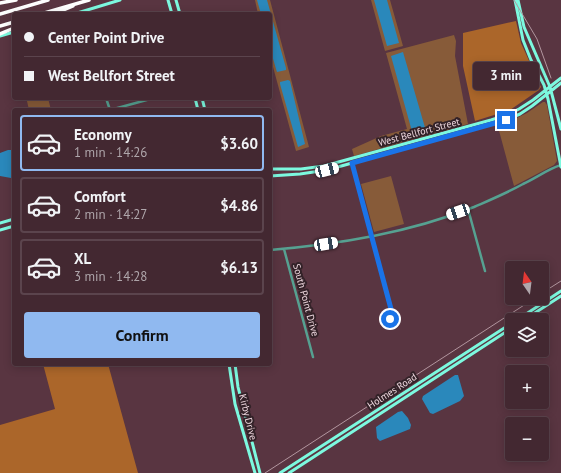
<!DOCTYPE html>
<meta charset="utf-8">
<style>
body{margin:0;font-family:"PT Sans",sans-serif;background:#4d343d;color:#f1f3f6;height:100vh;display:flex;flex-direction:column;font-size:15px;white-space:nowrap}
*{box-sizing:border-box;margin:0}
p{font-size:13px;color:#afa6ab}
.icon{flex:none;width:22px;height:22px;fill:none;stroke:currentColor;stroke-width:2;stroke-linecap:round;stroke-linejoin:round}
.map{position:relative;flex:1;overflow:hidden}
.details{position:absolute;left:12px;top:108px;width:260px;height:258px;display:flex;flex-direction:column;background:#432831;border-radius:4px;box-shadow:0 2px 10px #0003,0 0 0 1px #5b444d}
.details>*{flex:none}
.top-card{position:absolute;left:12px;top:12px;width:260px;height:88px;border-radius:4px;box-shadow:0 2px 10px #0003,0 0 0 1px #5b444d;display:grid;align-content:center;height:88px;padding:0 12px;background:#432831}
.needle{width:26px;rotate:346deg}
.buttons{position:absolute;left:505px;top:261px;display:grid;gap:8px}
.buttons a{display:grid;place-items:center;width:44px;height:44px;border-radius:4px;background:#432831;box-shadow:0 2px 10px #0003,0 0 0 1px #5b444d;font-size:20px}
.end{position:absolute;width:18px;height:18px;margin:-9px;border:5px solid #1a73e8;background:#fff;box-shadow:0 0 0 2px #fff}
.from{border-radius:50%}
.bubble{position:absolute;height:28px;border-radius:4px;background:#432831;box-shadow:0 2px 10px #0003,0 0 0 1px #5b444d;font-size:13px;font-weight:700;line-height:28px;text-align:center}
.car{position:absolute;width:12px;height:24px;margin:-12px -6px;border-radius:5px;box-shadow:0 0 3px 1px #0007;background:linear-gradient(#fff 24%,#345 0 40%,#fff 0 76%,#345 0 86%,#fff 0)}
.top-card b{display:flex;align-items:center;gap:14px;height:38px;font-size:15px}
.top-card b+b{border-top:1px solid #5b444d}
.top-card i{width:10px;height:10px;background:#f1f3f6}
ul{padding:7px 0 0;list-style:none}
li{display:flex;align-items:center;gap:12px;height:56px;margin:0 8px 6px;padding:0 4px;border:2px solid #5b444d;border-radius:4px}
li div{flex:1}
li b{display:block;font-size:15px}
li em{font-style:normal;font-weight:700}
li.active{border-color:#90b9f0}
li>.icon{width:36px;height:36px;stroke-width:1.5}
.cta{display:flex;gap:8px;margin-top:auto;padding:8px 12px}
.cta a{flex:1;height:46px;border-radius:4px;background:#90b9f0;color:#111;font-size:16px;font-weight:700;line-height:46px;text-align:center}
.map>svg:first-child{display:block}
</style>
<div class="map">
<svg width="561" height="473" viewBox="0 0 561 473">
<rect width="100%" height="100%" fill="#593541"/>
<!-- green -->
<path fill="#875b39" d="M255,0H270L309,147L296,151L270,56V14H258Z
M371,0H390L403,46L385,51Z
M454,35L456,41L455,56L468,124L354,156L352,149L381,136L407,129L386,53Z
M39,98H48L51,110H29L27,101Z
M543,102H545L547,105L557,161L554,165L514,186L498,127L527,113Z
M391,176L404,224L374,232L361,184Z"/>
<!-- forest -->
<path fill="#ab662a" d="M516,21L521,43L541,87L539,90L510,110L475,121L463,66V33Z
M43,364H108L138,473H0V425L55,409Z"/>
<!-- water -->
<path fill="#2a88bb" d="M257,0H267L286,68V70L277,72L276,69L270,48V14H261Z
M374,0H387L399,43L387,46Z
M403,52L426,131L413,135L391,56Z
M288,80L290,81L305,144L298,147L280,84V82Z
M8,150H14V178H11L0,176V153Z
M455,375H458L464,396L460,401L433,414L430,413L422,399L423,396Z
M402,411L408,418L411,425L410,429L380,441L377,438L376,427L398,412Z"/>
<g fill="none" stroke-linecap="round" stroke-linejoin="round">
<!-- minor -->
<path stroke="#56a191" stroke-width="2.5" d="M106,98L110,110L154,98
M352,162L391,309V319
M468,209L485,271
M284,249L313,357
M270,250C340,244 408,233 474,207C490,200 507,193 523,184C536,178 548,169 561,165"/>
<!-- major -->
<path stroke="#7cf9df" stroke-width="3" d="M168,0L172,14
M176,0L180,14
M515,0L523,40L531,60L544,85L548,99L561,167
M518,0L524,27L550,87L561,129
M74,14L120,0
M0,36L14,32
M195,98L198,110
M202,98L205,110
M270,169H301L324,166L491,120L507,115L519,109L533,100L561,78
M270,176L300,174L327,170L506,120L520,114L532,106L561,83
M0,223L14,219
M0,230L14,226
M517,320L561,291
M524,320L561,296
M229,364L235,404L255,473
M235,364L238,387L260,473
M280,473L512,323
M289,473L512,328"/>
<!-- highway -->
<path stroke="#fefefe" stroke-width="3.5" d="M0,3L16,0
M0,14L48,0
M41,14L89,0
M54,14L73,6
M0,26L14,22
M0,34L14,28"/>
<!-- tram -->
<path stroke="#b2969f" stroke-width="1" d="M514,0L537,39L551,78"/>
<!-- rail -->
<path stroke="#b2969f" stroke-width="1" d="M542,293L561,281
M265,473L535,298"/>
</g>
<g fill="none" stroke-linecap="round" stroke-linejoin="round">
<!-- route -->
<path stroke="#1a73e8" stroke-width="5" d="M390,319L391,309L352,163L506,120"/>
</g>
<g text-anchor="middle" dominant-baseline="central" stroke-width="4" stroke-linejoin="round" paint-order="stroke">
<!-- street labels -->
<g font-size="10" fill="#efd8df" stroke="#332228">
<text transform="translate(419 132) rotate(-15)">West Bellfort Street</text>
<text transform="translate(306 300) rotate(75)">South Point Drive</text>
<text transform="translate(392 391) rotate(-33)">Holmes Road</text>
<text transform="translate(248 417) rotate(76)">Kirby Drive</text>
</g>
</g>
</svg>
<div class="buttons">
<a><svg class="needle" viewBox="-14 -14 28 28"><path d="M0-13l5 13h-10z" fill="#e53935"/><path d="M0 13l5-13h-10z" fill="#afa6ab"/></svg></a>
<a><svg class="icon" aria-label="layers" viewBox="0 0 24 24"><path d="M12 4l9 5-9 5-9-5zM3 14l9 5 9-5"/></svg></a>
<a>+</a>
<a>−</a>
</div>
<i class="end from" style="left:390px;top:319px"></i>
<i class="end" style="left:506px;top:120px"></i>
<div class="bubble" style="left:473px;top:62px;width:66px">3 min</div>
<i class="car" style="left:327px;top:170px;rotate:75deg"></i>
<i class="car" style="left:458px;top:212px;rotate:251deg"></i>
<i class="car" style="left:326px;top:244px;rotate:81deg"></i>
<div class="top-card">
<b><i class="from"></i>Center Point Drive</b>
<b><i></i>West Bellfort Street</b>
</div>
<section class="details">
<ul>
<li class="active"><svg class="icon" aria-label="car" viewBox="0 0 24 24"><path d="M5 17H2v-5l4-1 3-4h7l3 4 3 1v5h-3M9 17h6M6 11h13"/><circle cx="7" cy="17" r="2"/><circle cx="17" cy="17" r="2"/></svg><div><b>Economy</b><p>1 min · 14:26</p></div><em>$3.60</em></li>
<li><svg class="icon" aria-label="car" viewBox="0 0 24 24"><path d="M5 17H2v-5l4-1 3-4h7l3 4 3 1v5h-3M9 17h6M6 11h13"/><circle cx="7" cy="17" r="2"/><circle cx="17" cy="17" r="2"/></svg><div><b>Comfort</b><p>2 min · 14:27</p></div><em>$4.86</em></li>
<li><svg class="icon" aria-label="car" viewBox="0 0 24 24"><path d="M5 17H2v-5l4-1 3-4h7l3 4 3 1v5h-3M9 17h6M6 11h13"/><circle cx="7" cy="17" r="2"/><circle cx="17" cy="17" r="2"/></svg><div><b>XL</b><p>3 min · 14:28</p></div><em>$6.13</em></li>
</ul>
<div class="cta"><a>Confirm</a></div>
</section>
</div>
